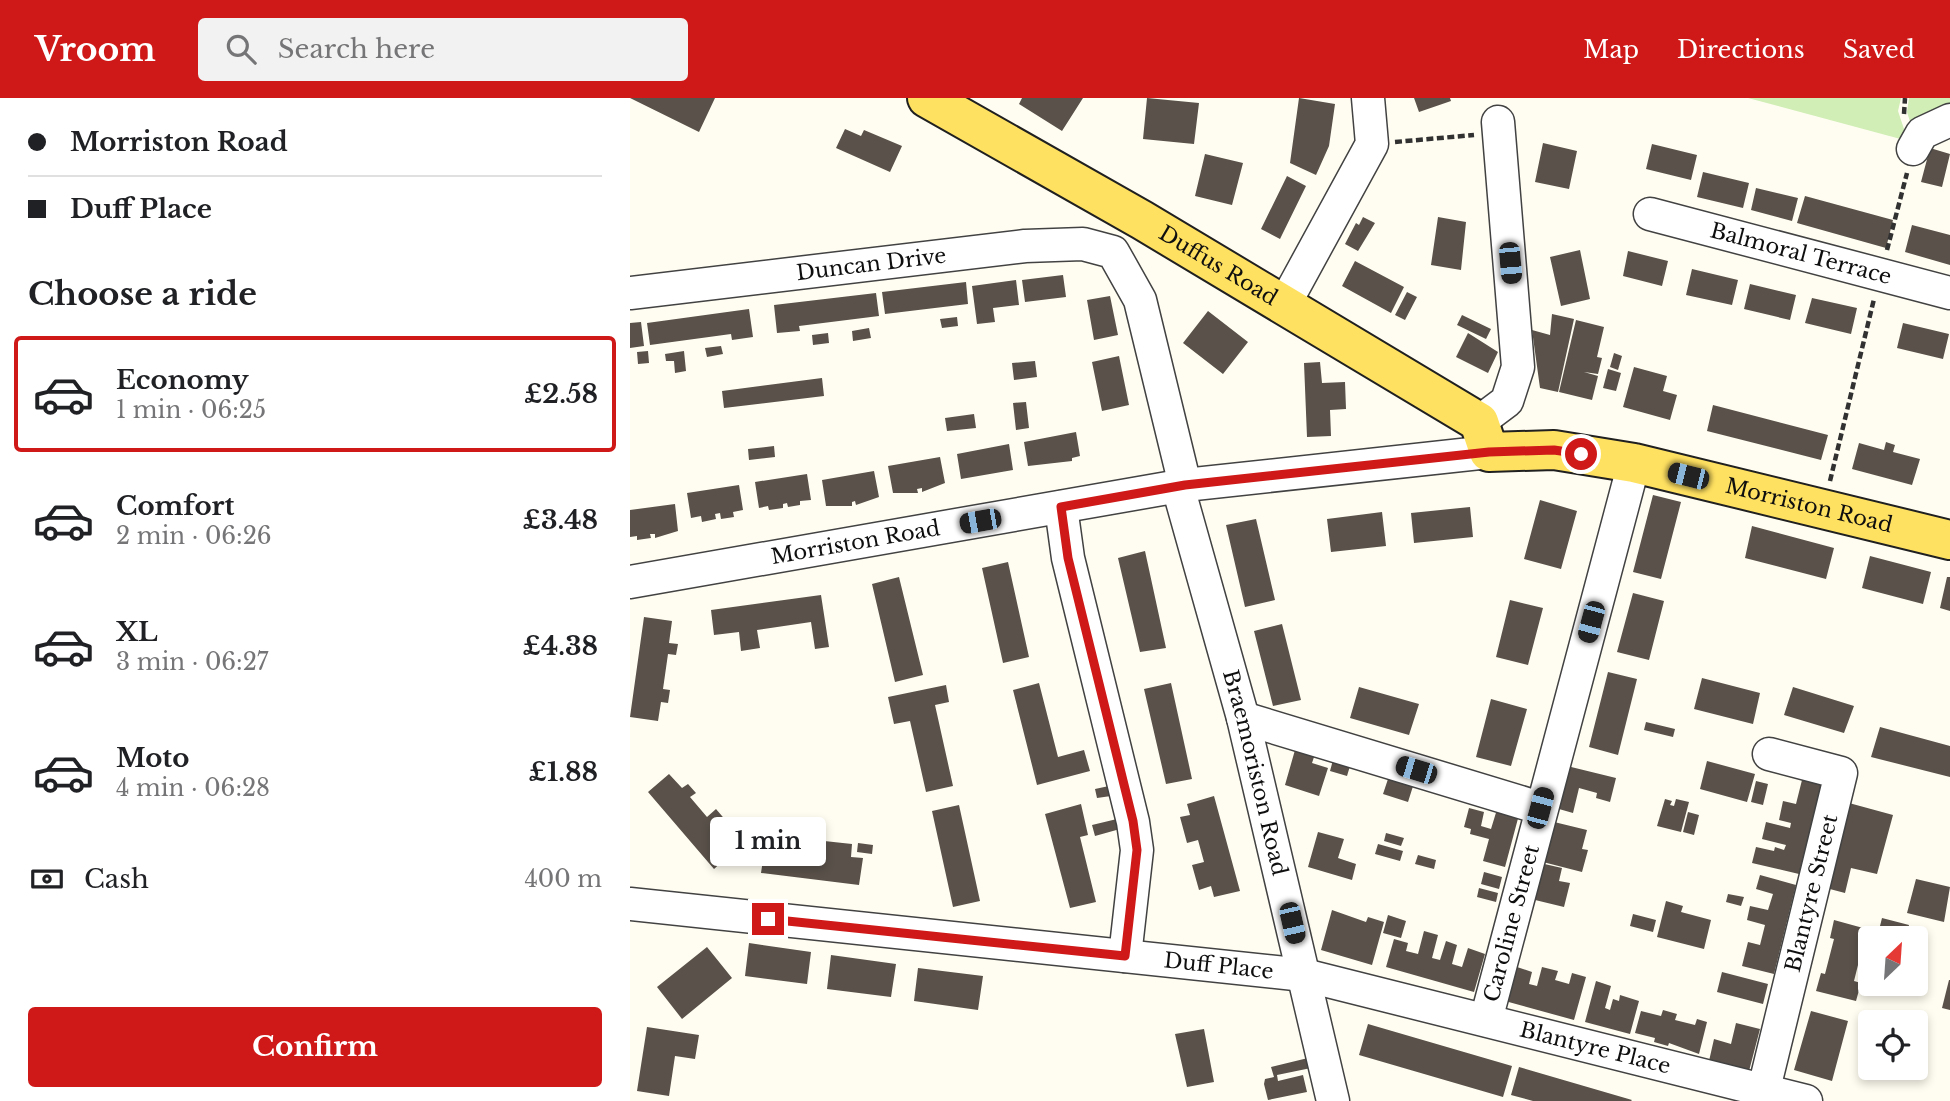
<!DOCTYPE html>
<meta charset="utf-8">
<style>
body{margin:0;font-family:"Libre Baskerville",serif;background:#f2f2f2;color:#202124;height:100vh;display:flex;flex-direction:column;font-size:26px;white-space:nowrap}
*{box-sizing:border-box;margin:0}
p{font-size:23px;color:#757577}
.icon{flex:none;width:38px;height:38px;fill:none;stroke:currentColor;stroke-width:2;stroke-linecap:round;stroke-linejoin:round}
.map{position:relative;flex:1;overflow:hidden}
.sheet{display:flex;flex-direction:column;background:#fff;width:630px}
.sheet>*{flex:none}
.banner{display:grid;align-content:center;height:154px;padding:0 28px;background:#fff}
.needle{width:46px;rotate:25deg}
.controls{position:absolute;left:1228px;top:828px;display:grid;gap:14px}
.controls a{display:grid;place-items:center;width:70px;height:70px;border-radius:7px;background:#fff;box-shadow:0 4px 10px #0003;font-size:35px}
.end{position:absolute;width:32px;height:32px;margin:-16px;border:9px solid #ce1918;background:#fff;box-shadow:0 0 0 4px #fff}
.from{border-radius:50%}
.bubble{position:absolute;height:49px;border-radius:7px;background:#fff;box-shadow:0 4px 10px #0003;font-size:23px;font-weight:700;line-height:49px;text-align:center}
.car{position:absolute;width:21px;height:42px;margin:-21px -10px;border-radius:9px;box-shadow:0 0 5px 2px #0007;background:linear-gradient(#222 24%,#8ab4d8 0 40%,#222 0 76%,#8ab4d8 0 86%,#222 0)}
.banner b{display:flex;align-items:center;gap:24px;height:66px;font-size:26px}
.banner b+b{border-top:2px solid #e0e0e0}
.banner i{width:18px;height:18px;background:#202124}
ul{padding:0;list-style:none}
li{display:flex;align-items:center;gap:21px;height:116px;margin:0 14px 10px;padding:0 14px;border:4px solid transparent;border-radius:7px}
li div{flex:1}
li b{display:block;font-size:26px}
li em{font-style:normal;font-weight:700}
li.on{border-color:#ce1918}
li>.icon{width:63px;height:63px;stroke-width:1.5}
h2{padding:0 28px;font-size:32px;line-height:84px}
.pay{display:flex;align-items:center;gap:18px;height:77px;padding:0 28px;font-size:26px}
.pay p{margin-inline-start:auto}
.cta{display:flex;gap:14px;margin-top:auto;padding:14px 28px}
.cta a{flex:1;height:80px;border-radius:7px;background:#ce1918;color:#fff;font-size:28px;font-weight:700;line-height:80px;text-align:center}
header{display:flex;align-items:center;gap:42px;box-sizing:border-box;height:98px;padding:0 35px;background:#ce1918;color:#fff}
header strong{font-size:33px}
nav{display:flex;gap:38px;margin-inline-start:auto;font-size:24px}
.search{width:490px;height:63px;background:#f2f2f2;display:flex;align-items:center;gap:18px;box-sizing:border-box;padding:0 24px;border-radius:7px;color:#757577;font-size:26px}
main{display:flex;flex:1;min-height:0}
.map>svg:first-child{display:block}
</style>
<header>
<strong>Vroom</strong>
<div class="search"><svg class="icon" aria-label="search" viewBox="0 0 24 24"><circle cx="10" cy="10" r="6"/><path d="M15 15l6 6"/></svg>Search here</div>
<nav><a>Map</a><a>Directions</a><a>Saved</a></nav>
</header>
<main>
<section class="sheet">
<div class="banner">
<b><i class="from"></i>Morriston Road</b>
<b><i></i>Duff Place</b>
</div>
<h2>Choose a ride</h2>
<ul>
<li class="on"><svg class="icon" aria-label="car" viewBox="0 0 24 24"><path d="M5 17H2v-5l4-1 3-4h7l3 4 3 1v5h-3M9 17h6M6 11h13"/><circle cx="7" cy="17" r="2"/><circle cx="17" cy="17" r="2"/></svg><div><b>Economy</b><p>1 min · 06:25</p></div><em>£2.58</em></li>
<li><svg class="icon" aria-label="car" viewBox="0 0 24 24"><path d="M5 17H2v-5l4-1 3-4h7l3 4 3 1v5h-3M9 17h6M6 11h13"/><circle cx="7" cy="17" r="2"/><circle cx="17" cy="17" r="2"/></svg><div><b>Comfort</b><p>2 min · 06:26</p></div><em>£3.48</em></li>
<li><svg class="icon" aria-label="car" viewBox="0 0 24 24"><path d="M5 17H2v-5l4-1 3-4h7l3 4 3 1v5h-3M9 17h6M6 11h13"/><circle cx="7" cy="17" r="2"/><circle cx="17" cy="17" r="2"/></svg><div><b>XL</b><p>3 min · 06:27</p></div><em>£4.38</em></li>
<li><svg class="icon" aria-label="car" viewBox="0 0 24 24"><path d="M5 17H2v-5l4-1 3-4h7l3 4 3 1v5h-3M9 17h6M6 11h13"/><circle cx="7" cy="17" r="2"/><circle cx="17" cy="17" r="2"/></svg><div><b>Moto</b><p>4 min · 06:28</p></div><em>£1.88</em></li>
</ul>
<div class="pay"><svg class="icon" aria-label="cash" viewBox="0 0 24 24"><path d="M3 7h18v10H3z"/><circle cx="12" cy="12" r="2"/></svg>Cash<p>400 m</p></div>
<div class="cta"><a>Confirm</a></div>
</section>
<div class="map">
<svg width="1320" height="1003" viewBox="0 0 1320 1003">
<rect width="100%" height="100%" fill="#fffdf1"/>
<!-- green -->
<path fill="#d0eeb5" d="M1118,0H1271L1268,13L1278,43Z
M1279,0H1320V18L1283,33L1277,14Z"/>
<!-- building -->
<path fill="#59514a" d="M0,0H85L69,34Z
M392,0H453L432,33L389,6Z
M517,0L569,5L564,46L513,41Z
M669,0L705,6L699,48L686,77L660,65Z
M784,0H820L821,3L789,14Z
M215,31L231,38L234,32L272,48L260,74L206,50Z
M913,45L947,53L939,91L905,84Z
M1022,46L1067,57L1061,82L1016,71Z
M1300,50L1320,56L1312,89L1291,84Z
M575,56L613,65L602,107L565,98Z
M1073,74L1119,85L1113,110L1067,99Z
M657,78L676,88L650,141L631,131Z
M1126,90L1168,100L1162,123L1121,112Z
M1175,98L1263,122L1256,150L1167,125Z
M733,119L745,125L728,153L715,146L726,125L729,127Z
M808,119L836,124L831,172L801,167Z
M1282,127L1320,137V167L1275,154Z
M950,152L960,201L931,208L920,159Z
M998,153L1038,163L1032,188L993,178Z
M725,163L774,189L761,215L712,188Z
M1062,171L1108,182L1102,207L1056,197Z
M433,177L436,199L395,204L392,182Z
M386,182L389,207L363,210L365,224L347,226L342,188Z
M336,184L338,206L255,216L252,194Z
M1120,186L1166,197L1160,222L1114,211Z
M777,194L787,199L775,222L765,217Z
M246,195L249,218L169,228L170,233L147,235L144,207Z
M480,198L488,237L464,242L457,202Z
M1182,200L1227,210L1221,236L1175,225Z
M119,211L123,239L102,242L101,236L20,247L17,225Z
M578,213L618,244L593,276L553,245Z
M922,216L944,221L928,294L910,290L902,232L920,237Z
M832,217L861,231L856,241L827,227Z
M327,219L328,228L312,230L310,221Z
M946,222L974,229L967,259L972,260L968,276L954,274L968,278L962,302L929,294Z
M11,224L14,248L0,250V225Z
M1273,225L1319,236L1313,261L1267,250Z
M239,230L241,240L223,243L222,233Z
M198,235L199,245L183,247L182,237Z
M838,235L868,254L858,275L826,259Z
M91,248L93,256L77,259L75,250Z
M18,253L19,265L8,266L7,254Z
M54,253L56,273L45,275L44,263H36L35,256Z
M984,255L992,258L988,272L980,269Z
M489,258L499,307L472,313L462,264Z
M405,263L407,279L384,282L382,265Z
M690,264L692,285L715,284L716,311L700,312L701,338L677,339L674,265Z
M1004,269L1037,278L1033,293L1047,297L1040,322L993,309Z
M978,271L991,275L986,293L973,290Z
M192,280L194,298L94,310L92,293Z
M396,304L399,330L386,332L383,305Z
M1083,307L1198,337L1191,362L1077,333Z
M344,316L346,330L317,333L315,320Z
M446,334L450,358L442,360V363L398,368L394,344Z
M1256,344L1265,347L1263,354L1290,361L1282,387L1222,371L1229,345L1254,352Z
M379,346L383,372L331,381L327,356Z
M144,348L145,359L119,362L118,351Z
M310,359L315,385L292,394V390L287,391L288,395H263L258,368Z
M244,373L249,399L226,407L225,403L222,404V408H196L192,382Z
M177,376L181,402L170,403V407L158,409L157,405L153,406V410L139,412L138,408L129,410L125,384Z
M109,387L113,412L103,414L104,419L91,421L90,415L85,416L86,421L72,424L71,418L61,420L57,395Z
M1023,397L1051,404L1031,481L1003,474Z
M910,402L947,413L931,471L894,461Z
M45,406L48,433L25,440V436H20L21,440L7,442V438L0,439V412Z
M840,409L843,439L784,445L781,415Z
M752,414L756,448L701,454L697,421Z
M626,421L645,502L615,509L596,427Z
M1122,428L1204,450L1196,481L1115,460Z
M515,453L536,550L510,554L488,460Z
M1240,458L1301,474L1293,506L1232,490Z
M378,464L399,559L373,565L352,470Z
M269,479L293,577L265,584L242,486Z
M1317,479H1320V513L1310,510Z
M1003,495L1034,503L1019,562L987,554Z
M191,497L199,549L185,551L181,524L127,532L130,550L111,553L109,534L84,537L81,512Z
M880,502L913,510L898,567L866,559Z
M14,519L42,523L39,545L48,546L46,557L38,556L33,591L40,592L38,605L31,604L28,623L0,619Z
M652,526L671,602L643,608L624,533Z
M978,574L1007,581L988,657L959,649Z
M1072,580L1130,595L1123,626L1064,611Z
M409,585L428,659L454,652L460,673L407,687L383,592Z
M541,585L562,681L536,686L514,591Z
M316,587L319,604L305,607L323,688L296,694L280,623L264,626L258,599Z
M729,589L789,606L779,637L720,620Z
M1163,589L1224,608L1214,635L1154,617Z
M861,601L897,611L881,668L846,659Z
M1016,624L1045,631L1043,639L1014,632Z
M1250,629L1320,648V679L1241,659Z
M665,652L684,659L682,665L698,670L689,698L655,687Z
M703,662L720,668L717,678L700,673Z
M1077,663L1125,676L1117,704L1070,691Z
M933,667L986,680L980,704L966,700L967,695L949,690L943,715L922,709Z
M39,676L52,690L58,686L66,695L60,699L77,719L86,711L98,725L89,733L105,752L84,771L18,694Z
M759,678L784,685L778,704L753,696Z
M1172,682L1191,687L1169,776L1122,765L1126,749L1144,753L1145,749L1154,752L1156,747L1132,741L1136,724L1160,730L1161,725L1149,722L1153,703L1166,706Z
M1126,683L1138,686L1133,707L1121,704Z
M479,688L481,698L467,700L465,691Z
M584,698L610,793L584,799L581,788L569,792L562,767L574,764L568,742L557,745L550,719L560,717L557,706Z
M1035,701L1042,703L1040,707L1044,708L1046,701L1059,704L1051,734L1027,728Z
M1219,705L1263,717L1247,776L1221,770L1215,795L1196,790Z
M451,706L458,737L450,739L466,804L440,810L415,716Z
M329,707L350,803L323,809L302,713Z
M868,708L890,713L875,769L853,763L859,741L840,736L841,731L834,729L839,710L854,714L851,728L861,731Z
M1058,714L1069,717L1064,737L1053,734Z
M487,721L490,731L465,738L462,727Z
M920,723L957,732L952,751L958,752L952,774L909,763Z
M688,734L714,741L708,760L726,766L722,782L678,769Z
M756,735L774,740L771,748L754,743Z
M149,738L175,741L174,753L183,754L185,742L222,746L221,759L233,760L229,787L131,775L135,748L147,749Z
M228,745L243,747L242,756L227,754Z
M748,746L773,753L770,763L745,756Z
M788,757L806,762L804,771L785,766Z
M910,765L932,770L929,783L940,785L934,809L901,801Z
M854,774L872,779L869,791L851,786Z
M1130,777L1166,787L1144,876L1112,868L1118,844L1130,847L1135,827L1117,822L1120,808L1138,812L1143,796L1126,791Z
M1286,781L1320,789L1314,824L1277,815Z
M849,790L868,795L866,804L847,799Z
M1098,796L1114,799L1111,808L1096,804Z
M1036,803L1053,808L1051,814L1081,822L1074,851L1027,839Z
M702,812L736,824L738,819L754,824L742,867L691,852Z
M1003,816L1026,822L1023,834L1000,828Z
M758,817L776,823L771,840L753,835Z
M1252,820L1279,827L1276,839L1249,832Z
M1204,822L1244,833L1240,849L1233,847L1224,883L1231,885L1226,903L1186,893L1191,875L1195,876L1204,841L1200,840Z
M794,833L808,837L802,860L810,862L816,843L827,847L822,866L832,869L838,850L855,856L844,894L756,869L764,841L778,845L776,853L788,856Z
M119,845L181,854L177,886L115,878Z
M77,849L102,880L52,921L27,889Z
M201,857L266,866L261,899L197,891Z
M884,868L902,874L899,886L907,888L912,869L928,873L925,882L939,886L942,875L956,879L944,922L875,903Z
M288,870L353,878L348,912L284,903Z
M1092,874L1138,886L1133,906L1087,894Z
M1319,882H1320V912L1312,910Z
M966,883L981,888L975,910L980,912L983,901L989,903L990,897L1009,903L1000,936L955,924Z
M1033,912L1047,916L1045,922L1065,927L1067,921L1077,924L1069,956L1039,945L1038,948L1024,944L1025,940L1005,935L1011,913L1031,918Z
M1181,913L1218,923L1202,983L1164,972Z
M1106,925L1130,931L1119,973L1079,963L1084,941L1101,946Z
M738,926L882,968L873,999L729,957Z
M17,929L69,937L65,961L45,958L39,998L7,993Z
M574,931L584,984L557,989L545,936Z
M678,960L681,970L647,977L648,983L673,977L677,994L638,1002L634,986L635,981L644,979L641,969Z
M889,969L1002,1002L1001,1003H903L881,997Z"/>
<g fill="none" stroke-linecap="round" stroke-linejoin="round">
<!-- minor casing -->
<g stroke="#424242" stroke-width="35">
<g id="minor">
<path d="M1283,51L1292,35L1320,22"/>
<path id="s1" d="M1020,116L1320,195"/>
<path id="s2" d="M0,195L395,148L453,146L483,154L510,202L555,387"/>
<path d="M654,207L742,46L738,0"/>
<path d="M849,324L877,303L888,269L868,24"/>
<path id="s3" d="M548,389L613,620L703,1003"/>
<path d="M431,409L438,460L503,724L507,752L495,858"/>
<path id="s4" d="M0,484L555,387L859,354"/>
<path d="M613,620L910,710"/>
<path id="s5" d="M0,806L674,877L1176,1003"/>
<path id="s6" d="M856,922L1004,365"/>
<path id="s7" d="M1131,1003L1211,675L1139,656"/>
</g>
</g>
<!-- major casing -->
<g stroke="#202020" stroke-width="42">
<g id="major">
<path id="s8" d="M297,0L512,122L849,324L859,354L924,352L1004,365L1320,442"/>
</g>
</g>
<!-- path -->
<path stroke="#313131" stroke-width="4.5" stroke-dasharray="7 3.5" stroke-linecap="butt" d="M1274,16L1275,0
M765,44L844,37
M1257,152L1277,75
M1200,383L1244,201"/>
<!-- minor -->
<use href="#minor" stroke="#fff" stroke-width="32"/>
<!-- major -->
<use href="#major" stroke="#ffe161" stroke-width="38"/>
</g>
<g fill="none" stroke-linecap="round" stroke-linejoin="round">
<!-- route -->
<path stroke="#ce1918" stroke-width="9" d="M138,821L495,858L507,752L503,723L438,460L431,409L555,387L859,354L924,352L951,356"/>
</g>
<g text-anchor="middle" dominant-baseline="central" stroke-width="7" stroke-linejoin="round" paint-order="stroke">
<!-- street labels -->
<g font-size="21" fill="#0f0f0f" stroke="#fff">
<text stroke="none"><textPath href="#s1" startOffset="156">Balmoral Terrace</textPath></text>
<text stroke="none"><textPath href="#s2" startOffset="243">Duncan Drive</textPath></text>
<text stroke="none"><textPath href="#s8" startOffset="336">Duffus Road</textPath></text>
<text stroke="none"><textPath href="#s8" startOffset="998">Morriston Road</textPath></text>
<text stroke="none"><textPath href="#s4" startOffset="229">Morriston Road</textPath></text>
<text stroke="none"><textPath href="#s3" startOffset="296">Braemoriston Road</textPath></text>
<text stroke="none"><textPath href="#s7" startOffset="214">Blantyre Street</textPath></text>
<text stroke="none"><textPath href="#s6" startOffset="100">Caroline Street</textPath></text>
<text stroke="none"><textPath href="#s5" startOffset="592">Duff Place</textPath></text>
<text stroke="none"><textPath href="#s5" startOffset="978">Blantyre Place</textPath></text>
</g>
</g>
</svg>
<div class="controls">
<a><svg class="needle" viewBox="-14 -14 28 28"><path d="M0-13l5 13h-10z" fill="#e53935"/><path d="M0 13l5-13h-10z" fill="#757577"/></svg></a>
<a><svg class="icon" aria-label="locate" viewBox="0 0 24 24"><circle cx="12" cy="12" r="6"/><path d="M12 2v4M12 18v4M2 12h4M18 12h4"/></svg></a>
</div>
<i class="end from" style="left:951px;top:356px"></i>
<i class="end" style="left:138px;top:821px"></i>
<div class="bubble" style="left:80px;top:719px;width:116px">1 min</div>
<i class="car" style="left:880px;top:165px;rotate:175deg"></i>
<i class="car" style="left:1058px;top:378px;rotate:284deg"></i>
<i class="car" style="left:350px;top:423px;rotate:260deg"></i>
<i class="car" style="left:961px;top:524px;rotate:195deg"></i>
<i class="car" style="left:786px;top:672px;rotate:287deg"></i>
<i class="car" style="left:910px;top:710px;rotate:15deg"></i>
<i class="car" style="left:662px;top:825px;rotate:167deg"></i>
</div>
</main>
